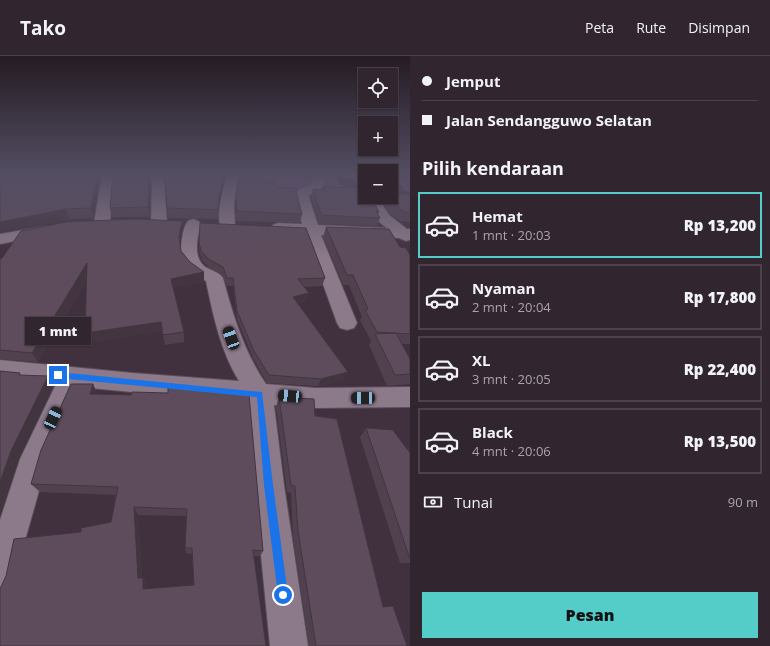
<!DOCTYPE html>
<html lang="id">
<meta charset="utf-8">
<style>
body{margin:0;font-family:"Open Sans",sans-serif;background:#392d37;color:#f1f3f6;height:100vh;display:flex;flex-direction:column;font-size:15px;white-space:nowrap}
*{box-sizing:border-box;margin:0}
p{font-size:13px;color:#a8a5aa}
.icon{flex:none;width:22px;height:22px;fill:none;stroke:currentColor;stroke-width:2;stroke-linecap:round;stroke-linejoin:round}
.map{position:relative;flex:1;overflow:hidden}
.side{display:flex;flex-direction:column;background:#31252f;width:360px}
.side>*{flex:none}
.banner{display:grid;align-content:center;height:88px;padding:0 12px;background:#31252f}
.tools{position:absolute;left:358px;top:12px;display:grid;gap:8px}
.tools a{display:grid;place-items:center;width:40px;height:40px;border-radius:0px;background:#31252f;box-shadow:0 1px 3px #0004,0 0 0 1px #4c424b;font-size:20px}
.end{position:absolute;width:18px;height:18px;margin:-9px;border:5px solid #1a73e8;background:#fff;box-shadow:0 0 0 2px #fff}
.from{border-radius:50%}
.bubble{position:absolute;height:28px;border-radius:0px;background:#31252f;box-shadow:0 1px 3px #0004,0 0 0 1px #4c424b;font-size:13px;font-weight:800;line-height:28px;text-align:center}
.car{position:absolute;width:12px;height:24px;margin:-12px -6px;border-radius:5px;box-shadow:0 0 3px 1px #0007;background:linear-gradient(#222 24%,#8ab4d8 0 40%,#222 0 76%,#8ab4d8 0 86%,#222 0)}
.banner b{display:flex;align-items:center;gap:14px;height:38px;font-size:15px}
.banner b+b{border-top:1px solid #4c424b}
.banner i{width:10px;height:10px;background:#f1f3f6}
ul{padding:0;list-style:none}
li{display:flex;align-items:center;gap:12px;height:66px;margin:0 8px 6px;padding:0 4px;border:2px solid #4c424b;border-radius:0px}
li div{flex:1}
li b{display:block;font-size:15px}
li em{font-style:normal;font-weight:800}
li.active{border-color:#54cdc8}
li>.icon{width:36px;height:36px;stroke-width:1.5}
h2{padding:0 12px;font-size:18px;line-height:48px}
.pay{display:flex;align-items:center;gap:10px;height:44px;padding:0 12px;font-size:15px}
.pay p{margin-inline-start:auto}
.action{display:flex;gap:8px;margin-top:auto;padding:8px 12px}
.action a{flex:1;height:46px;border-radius:0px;background:#54cdc8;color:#111;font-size:16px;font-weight:800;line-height:46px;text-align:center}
header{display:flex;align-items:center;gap:24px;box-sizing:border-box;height:56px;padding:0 20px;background:#31252f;border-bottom:1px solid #4c424b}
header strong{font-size:19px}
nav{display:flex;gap:22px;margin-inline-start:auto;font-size:14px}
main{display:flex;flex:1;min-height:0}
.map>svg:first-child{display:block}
</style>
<header>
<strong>Tako</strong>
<nav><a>Peta</a><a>Rute</a><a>Disimpan</a></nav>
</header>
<main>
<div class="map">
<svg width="410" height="590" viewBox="0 0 410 590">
<rect width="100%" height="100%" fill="#41313f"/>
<!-- green -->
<path fill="#784c73" d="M243,118H341L337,123L340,128L355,135L285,133L272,131Z
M396,118H410V136L405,135L394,119Z"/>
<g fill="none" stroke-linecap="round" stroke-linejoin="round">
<!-- minor casing -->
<g stroke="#5a4d59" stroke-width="2">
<path id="minor" d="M102,118H114L110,167L107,170L102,172L97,170L94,167Z
M150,118H162L164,126L167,167L164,170L159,172L154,170L151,167L152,126Z
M227,118H239L234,148L235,170L232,173L227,175L222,173C214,162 224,131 227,118Z
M313,118H325C326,131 320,134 309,139V141L318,169L387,172L378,165L364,141L365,140V141H378L389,159L407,173H410V184L406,185L399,182L321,179L357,267L354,272L347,274L340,272L337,267L305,178L273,175L270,172L273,169L278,167L302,168L295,141L298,134L311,128Z
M343,118H364L365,133L360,132L354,122L345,121Z
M193,163L198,165L201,168C197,182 192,203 207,212C213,215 219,216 223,222C233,259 244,296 266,328L316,332L410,331V351L316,352L274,349L284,429L308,590H270L254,429L248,347L79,331L48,403L22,495L17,524L12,536L0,541V464L20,403L56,328L0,322V304L133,317L239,325C221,296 213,259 206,225C187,215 178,205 182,183C183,176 184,170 188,165Z
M46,170L51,172L54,175L51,178L0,188V178Z"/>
</g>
<!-- minor -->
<use href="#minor" fill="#8c798a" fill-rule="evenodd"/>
</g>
<!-- wall -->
<path fill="#51414f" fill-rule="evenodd" d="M0,118H100L94,162L69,163L0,177Z
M164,118H227L219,148L218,163L167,162L165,124Z
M150,126V161H112L110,152Z
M263,126L276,131L302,158L300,167L236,165V139Z
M324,131L379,156L378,158L380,162L377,170L319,168L311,141L313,133L323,134Z
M397,138H410V166L400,165L390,158L380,141H391Z
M182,165V174L180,187L181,195L204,226L173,232L184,276V286L165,289L162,275L89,286L85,277L87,223L38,306L0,303V203Z
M326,171L400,191L410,199V288H402L410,303V328L387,330L369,289L371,285L360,264L362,261L349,229H343L323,181Z
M199,186L325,222L322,230L304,231L306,245L298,247L344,323L318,330L267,327L253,302L237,263L233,230H227L222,219L208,211L201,203L199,194Z
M93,328L97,338L131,339L168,337L216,336L263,495L260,500H254L266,590H0L81,476L111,466L116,439L40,436L31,428ZM138,459L187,460L185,492L186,497L192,498L194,529L147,533V526L142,522Z
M279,341L315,360L383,551L407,590H309L293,481L291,437L287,436L276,351Z
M366,372L410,397V507H400L360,381Z"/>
<!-- shaded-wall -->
<path fill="#423540" d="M97,118H100L94,162L91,152Z
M149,118L150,126V161L148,151Z
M225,118H227L219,148L218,163L219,139Z
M66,153L69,163L0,177V166Z
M182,165V174L180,190L179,181Z
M87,207L90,217L38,306L32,297Z
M204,216V226L172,232L171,223Z
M309,237L306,245L291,249L293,241Z
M161,266L162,275L89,286L85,277Z
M348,316L344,323L318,330L321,323Z
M48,320L54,329L19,403L0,459V426L11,395Z
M93,328L98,340L90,338Z
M134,451L138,459L142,526L138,522Z
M143,522L147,526V536L143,533Z"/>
<!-- building -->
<path fill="#5e4c5c" stroke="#423540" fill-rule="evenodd" d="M0,118H97L91,152L66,153L0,166Z
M113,118H149L148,151L110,152Z
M165,118H225L219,139L218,154L167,152Z
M240,118H261L263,126H275L276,131L295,132L302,158L237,155L236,139Z
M324,131L365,132V141H371L379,156L376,155L380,162L321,159L313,133L325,134Z
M391,132H394L397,138H410V156H404L394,148L389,141H391Z
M134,163L182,165L179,181L181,195L190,206L204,216L171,223L184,276L163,279L161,266L85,277L87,207L32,297L0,294V203L2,202L21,175L66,166Z
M200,167L306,172L325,222L298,223L309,237L293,241L348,316L321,323L269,319L254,295L237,255L233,222H227L223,211L208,203L201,195L199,186Z
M326,171L389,173L400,191L406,192L410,199V278L377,276L365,254L368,253L353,219H347Z
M396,277L410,303V318L395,319L375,278Z
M0,315L20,317L19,319L48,320L11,395L0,426Z
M71,328H93L90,338L131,339L132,336L168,337V330L216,334V336L249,339L263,495L253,494L266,590H0V533L6,520L14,483L81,476V472L111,466L118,431L31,428L41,394ZM134,451L187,453L185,492H192L194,529L143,533V522H138Z
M279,341L314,343L315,360L337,363L383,551L393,550L407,590H316L298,475L295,430L291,429Z
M366,372L393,374L410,397V503Z"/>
<!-- sky -->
<linearGradient id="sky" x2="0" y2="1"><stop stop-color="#241b23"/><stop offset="0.59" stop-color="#544e63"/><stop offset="1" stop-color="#544e63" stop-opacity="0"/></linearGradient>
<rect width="410" height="201" fill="url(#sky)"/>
<!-- route -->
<path fill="#1a73e8" d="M58,316L262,336L273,429L288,539L287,543L283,545L280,543L278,539L264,429L257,341L58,322L54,319Z"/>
</svg>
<div class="tools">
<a><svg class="icon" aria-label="locate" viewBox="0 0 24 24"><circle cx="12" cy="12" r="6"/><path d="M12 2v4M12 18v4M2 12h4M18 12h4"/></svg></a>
<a>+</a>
<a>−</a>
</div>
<i class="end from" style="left:283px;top:539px"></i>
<i class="end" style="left:58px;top:319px"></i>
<div class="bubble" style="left:25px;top:261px;width:66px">1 mnt</div>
<i class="car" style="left:231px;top:282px;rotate:340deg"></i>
<i class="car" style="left:290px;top:340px;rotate:275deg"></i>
<i class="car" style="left:363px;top:342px;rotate:270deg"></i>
<i class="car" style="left:53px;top:362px;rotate:25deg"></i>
</div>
<section class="side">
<div class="banner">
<b><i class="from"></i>Jemput</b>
<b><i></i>Jalan Sendangguwo Selatan</b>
</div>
<h2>Pilih kendaraan</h2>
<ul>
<li class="active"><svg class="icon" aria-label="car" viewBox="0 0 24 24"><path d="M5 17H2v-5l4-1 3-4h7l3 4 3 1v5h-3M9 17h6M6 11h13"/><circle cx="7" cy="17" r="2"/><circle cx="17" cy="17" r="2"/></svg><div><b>Hemat</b><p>1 mnt · 20:03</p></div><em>Rp 13,200</em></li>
<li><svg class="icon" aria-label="car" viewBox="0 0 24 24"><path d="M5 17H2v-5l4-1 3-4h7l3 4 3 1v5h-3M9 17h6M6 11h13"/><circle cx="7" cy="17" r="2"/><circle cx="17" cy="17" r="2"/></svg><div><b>Nyaman</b><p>2 mnt · 20:04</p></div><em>Rp 17,800</em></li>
<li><svg class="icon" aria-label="car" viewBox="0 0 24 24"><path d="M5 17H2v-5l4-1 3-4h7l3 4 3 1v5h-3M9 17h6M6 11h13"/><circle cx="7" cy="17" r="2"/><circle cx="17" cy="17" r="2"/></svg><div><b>XL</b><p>3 mnt · 20:05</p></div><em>Rp 22,400</em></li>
<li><svg class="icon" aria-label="car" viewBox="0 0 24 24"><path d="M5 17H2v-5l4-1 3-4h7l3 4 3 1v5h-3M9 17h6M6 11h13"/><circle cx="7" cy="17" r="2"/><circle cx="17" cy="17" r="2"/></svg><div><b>Black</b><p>4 mnt · 20:06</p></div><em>Rp 13,500</em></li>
</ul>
<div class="pay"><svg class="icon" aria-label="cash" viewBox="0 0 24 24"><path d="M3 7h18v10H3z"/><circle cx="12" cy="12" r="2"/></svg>Tunai<p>90 m</p></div>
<div class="action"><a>Pesan</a></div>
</section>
</main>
